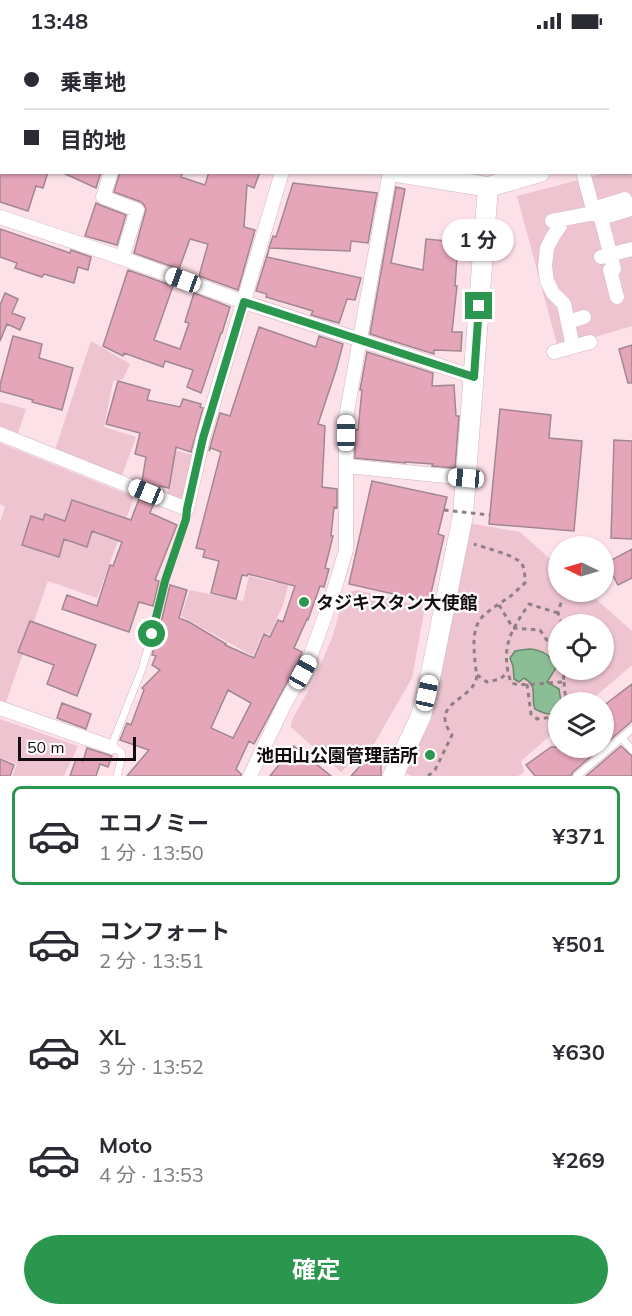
<!DOCTYPE html>
<html lang="ja">
<meta charset="utf-8">
<style>
body{margin:0;font-family:Mulish,"Noto Sans JP",sans-serif;background:#f2f2f3;color:#2b2b33;height:100vh;display:flex;flex-direction:column;font-size:22px;white-space:nowrap}
*{box-sizing:border-box;margin:0}
p{font-size:20px;color:#7c7c81}
.icon{flex:none;width:33px;height:33px;fill:none;stroke:currentColor;stroke-width:2;stroke-linecap:round;stroke-linejoin:round}
.map{position:relative;height:734px;overflow:hidden}
.drawer{display:flex;flex-direction:column;background:#fff;flex:1}
.drawer>*{flex:none}
.guide{position:absolute;left:0px;top:0px;width:633px;height:132px;box-shadow:0 2px 4px #0004;display:grid;align-content:center;height:132px;padding:0 24px;background:#fff}
.needle{width:39px;rotate:275deg}
.fabs{position:absolute;left:548px;top:494px;display:grid;gap:12px}
.fabs a{display:grid;place-items:center;width:66px;height:66px;border-radius:50%;background:#fff;box-shadow:0 2px 4px #0004;font-size:30px}
.scale{position:absolute;left:18px;bottom:15px;width:118px;box-sizing:border-box;padding-left:6px;border:3px solid #150c0f;border-top:0;font-size:16px;line-height:21px;white-space:nowrap;color:#150c0f;-webkit-text-stroke:4px #fff;paint-order:stroke}
.end{position:absolute;width:27px;height:27px;margin:-14px;border:8px solid #2b964e;background:#fff;box-shadow:0 0 0 3px #fff}
.from{border-radius:50%}
.bubble{position:absolute;height:42px;border-radius:21px;background:#fff;box-shadow:0 2px 4px #0004;font-size:20px;font-weight:700;line-height:42px;text-align:center}
.car{position:absolute;width:18px;height:36px;margin:-18px -9px;border-radius:8px;box-shadow:0 0 4px 2px #0007;background:linear-gradient(#fff 24%,#345 0 40%,#fff 0 76%,#345 0 86%,#fff 0)}
.guide b{display:flex;align-items:center;gap:21px;height:57px;font-size:22px}
.guide b+b{border-top:2px solid #e1e1e2}
.guide i{width:15px;height:15px;background:#2b2b33}
ul{padding:10px 0 0;list-style:none}
li{display:flex;align-items:center;gap:18px;height:99px;margin:0 12px 9px;padding:0 12px;border:3px solid transparent;border-radius:9px}
li div{flex:1}
li b{display:block;font-size:22px}
li em{font-style:normal;font-weight:700}
li.current{border-color:#2b964e}
li>.icon{width:54px;height:54px;stroke-width:1.5}
.cta{display:flex;gap:12px;margin-top:auto;padding:12px 24px}
.cta a{flex:1;height:69px;border-radius:36px;background:#2b964e;color:#fff;font-size:24px;font-weight:700;line-height:69px;text-align:center}
.status{display:flex;justify-content:space-between;align-items:center;height:42px;padding:0 30px;background:#fff;direction:ltr}
.status svg{height:16px;fill:currentColor}
.map>svg:first-child{display:block}
</style>
<div class="status"><b>13:48</b><svg viewBox="0 0 49 12"><path d="M0 12V9h3v3zM5 12V6h3v6zM10 12V3h3v9zM15 12V0h3v12zM26 1h20v11H26zM47 4h2v5h-2z"/></svg></div>
<div class="map">
<svg width="632" height="734" viewBox="0 0 632 734">
<rect width="100%" height="100%" fill="#fde1e9"/>
<!-- green -->
<path fill="#edc4d0" fill-rule="evenodd" d="M632,123V284L558,306L517,154L605,131L632,130Z
M91,299L130,322L123,337L113,339L104,385L136,395L121,436L55,408Z
M0,360L26,367L17,394L0,387Z
M0,401L134,455L97,556L48,539L5,663L0,661V480L5,465L0,462Z
M175,408L193,413L184,458L167,452Z
M468,481L520,490L558,524V549H587L632,589V623L589,660H558V687L521,719L524,730L518,734H411L404,730ZM558,582H603V627H558Z
M287,501L299,504L283,563L270,592L263,591L253,614L181,574L190,548L243,559L249,534L276,541Z
M357,548L425,565L412,636L370,709L357,705L349,722L341,730L291,685L292,678L314,638L332,596L345,551Z
M0,677L78,704L64,734H12L17,722L0,716Z"/>
<!-- water -->
<path fill="#8cbe96" stroke="#68896e" stroke-width="1.5" d="M529,607C543,608 551,613 556,626L547,640L559,647L561,660H558V670C549,674 543,671 535,667C530,653 539,645 524,636L519,640L514,637L513,624L510,616L515,609Z"/>
<!-- building -->
<path fill="#e5a6ba" stroke="#a1888f" stroke-width="1.5" fill-rule="evenodd" d="M0,130H48L43,146L36,144L28,169L0,160Z
M61,130H101L96,146Z
M120,130H183L181,135L205,143L209,130H260L254,146L247,143L244,185L255,188L238,248L199,234L208,202L190,197L179,227L134,211L146,167L144,163L141,160L114,150Z
M293,141L377,151L368,201L351,199L350,209L269,206L273,194L276,195Z
M396,145L405,147L391,221L423,228L426,197L458,200L455,244H457L452,290H462L461,309L434,308V312L370,292Z
M96,161L100,163L126,173L117,203L85,194Z
M0,187L70,211L71,208L91,215L88,228L78,225L74,241L44,232L42,235L15,226L17,221L0,215Z
M269,207L267,215L361,236L355,258L347,257L339,281L311,273L313,269L266,255L267,252L256,249Z
M128,228L173,244L154,298L180,307L189,281L185,280L194,251L230,265L222,291H221L201,351L187,345L193,328L165,319L163,325L124,311L123,314L103,304Z
M5,251L18,257L12,271L25,276L20,288L7,282L0,299V263Z
M259,285L316,305L319,294L343,302L336,328L318,382L325,384L322,445L337,447V466L334,465L331,494H333L325,526L329,527L324,545L320,544L308,578L307,577L294,606L302,610L299,618L254,702L249,699L236,727L241,732V734H127L149,708L120,698L127,681L131,683L144,648L142,646L160,628L152,623L156,614L152,613L159,589L170,543L187,548L179,576L189,580L226,602L225,603L254,616L264,592L270,595L278,578L283,580L295,544L248,532L247,534L242,533L236,557L211,551L219,519L203,515L205,508L196,506L221,410L211,406L209,409L212,398L220,371L230,374ZM228,648L251,661L233,696L211,686Z
M13,294L42,302L39,316L73,326L62,368L32,360L33,358L0,349V343Z
M632,303V341H628L619,307Z
M367,310L433,331L432,344L454,343L456,374H459L455,426L432,424L433,422L405,420V421L355,416V387L358,388L362,348H360Z
M118,339L150,348L147,358L180,365L183,357L201,362L200,365L203,366L191,410L176,405L169,446L160,444L159,446L142,439L146,415L135,412L140,391L106,382Z
M500,367L551,373L549,396L582,399L574,489L489,482Z
M614,398L632,399V497L611,496Z
M372,439L447,455L438,492L444,494L429,560L349,542Z
M139,457L153,463L150,471L177,483L155,538L159,539L153,564L139,560L129,590L62,567L67,553L97,564L110,523L113,524L122,500L92,489L87,505L64,497L59,515L22,503L31,474L43,478L45,472L65,479L72,458L131,478Z
M632,507V536L618,543L606,521Z
M30,579L96,603L77,654L47,642L54,623L18,610Z
M632,642V679L603,704V664Z
M62,661L91,672L86,687L57,676Z
M294,704L331,734H270Z
M621,704L632,714V734H586Z
M551,705H602L573,730L571,734H535L526,723Z
M87,706L112,714L108,725L100,722L96,734H70L76,717L83,719Z
M0,717L14,723L10,734H0Z
M381,720V734H351L363,721Z"/>
<g fill="none" stroke-linecap="round" stroke-linejoin="round">
<!-- lane casing -->
<g stroke="#d1b7be" stroke-width="8">
<path id="lane" d="M370,0L373,2
M57,2L58,0
M178,2L179,0
M622,696L632,708
M117,734L122,714L121,710L111,705L142,627L152,592L165,539L186,477L187,467
M577,734L632,687"/>
</g>
<!-- street casing -->
<g stroke="#d1b7be" stroke-width="15">
<path id="street" d="M111,130L103,155L137,168L122,216
M0,175L122,216L244,260L474,335
M601,176L614,227L610,228L617,255
M560,178V184L553,194L547,206L545,224L547,239L553,251L564,262L573,305
M552,179L594,171L599,169V165L625,157L628,168L601,176L594,171L583,130
M601,215L632,207
M568,280L584,275
M554,310L590,300
M0,392L187,467L203,396L282,130
M346,424L466,436
M0,666L111,705
M250,734L283,665L309,618L332,555L346,508V375L390,130"/>
</g>
<!-- secondary casing -->
<g stroke="#d1b7be" stroke-width="21">
<path id="secondary" d="M0,14H2
M396,130L488,145L540,130
M393,734L421,674L427,651L463,473L488,145"/>
</g>
<!-- path -->
<path stroke="#927f85" stroke-width="3" stroke-dasharray="4.5 4.5" stroke-linecap="butt" d="M499,563L513,586
M558,571L529,562C510,590 500,606 511,641C523,645 549,640 564,640L563,627
M562,582L558,571L562,557
M513,586L540,588L558,615
M477,633L487,640L500,637L508,630
M564,640L566,660
M527,642L531,672L537,677C544,675 552,677 558,673
M428,734L435,728L452,693C429,662 469,659 476,638C478,632 475,626 475,620C474,606 472,592 479,579C486,569 498,563 508,556C514,552 519,546 525,541C525,535 525,528 522,522C516,513 485,506 474,502"/>
<!-- lane -->
<use href="#lane" stroke="#fff" stroke-width="7"/>
<!-- street -->
<use href="#street" stroke="#fff" stroke-width="14"/>
<!-- secondary -->
<use href="#secondary" stroke="#fff" stroke-width="20"/>
<!-- path-bridge -->
<path stroke="#927f85" stroke-width="3" stroke-dasharray="4.5 4.5" stroke-linecap="butt" d="M444,468L490,473"/>
</g>
<g fill="none" stroke-linecap="round" stroke-linejoin="round">
<!-- route -->
<path stroke="#2b964e" stroke-width="8" d="M152,592L165,539L186,477L187,467L203,396L244,260L474,335L479,264"/>
</g>
<!-- markers -->
<g fill="#2b964e" stroke="#fff" stroke-width="2">
<circle cx="304" cy="560" r="6"/>
<circle cx="430" cy="713" r="6"/>
</g>
<g text-anchor="middle" dominant-baseline="central" stroke-width="4.5" stroke-linejoin="round" paint-order="stroke">
<!-- poi labels -->
<g font-size="18" font-weight="bold" fill="#150c0f" stroke="#fff" text-anchor="start">
<text x="316" y="560">タジキスタン大使館</text>
<text x="418" y="713" text-anchor="end">池田山公園管理詰所</text>
</g>
</g>
</svg>
<div class="fabs">
<a><svg class="needle" viewBox="-14 -14 28 28"><path d="M0-13l5 13h-10z" fill="#e53935"/><path d="M0 13l5-13h-10z" fill="#7c7c81"/></svg></a>
<a><svg class="icon" aria-label="locate" viewBox="0 0 24 24"><circle cx="12" cy="12" r="6"/><path d="M12 2v4M12 18v4M2 12h4M18 12h4"/></svg></a>
<a><svg class="icon" aria-label="layers" viewBox="0 0 24 24"><path d="M12 4l9 5-9 5-9-5zM3 14l9 5 9-5"/></svg></a>
</div>
<div class="scale">50 m</div>
<i class="end from" style="left:152px;top:592px"></i>
<i class="end" style="left:479px;top:264px"></i>
<div class="bubble" style="left:442px;top:177px;width:72px">1 分</div>
<i class="car" style="left:183px;top:238px;rotate:290deg"></i>
<i class="car" style="left:346px;top:391px;rotate:0deg"></i>
<i class="car" style="left:466px;top:436px;rotate:275deg"></i>
<i class="car" style="left:146px;top:450px;rotate:292deg"></i>
<i class="car" style="left:303px;top:630px;rotate:29deg"></i>
<i class="car" style="left:427px;top:651px;rotate:12deg"></i>
<div class="guide">
<b><i class="from"></i>乗車地</b>
<b><i></i>目的地</b>
</div>
</div>
<section class="drawer">
<ul>
<li class="current"><svg class="icon" aria-label="car" viewBox="0 0 24 24"><path d="M5 17H2v-5l4-1 3-4h7l3 4 3 1v5h-3M9 17h6M6 11h13"/><circle cx="7" cy="17" r="2"/><circle cx="17" cy="17" r="2"/></svg><div><b>エコノミー</b><p>1 分 · 13:50</p></div><em>¥371</em></li>
<li><svg class="icon" aria-label="car" viewBox="0 0 24 24"><path d="M5 17H2v-5l4-1 3-4h7l3 4 3 1v5h-3M9 17h6M6 11h13"/><circle cx="7" cy="17" r="2"/><circle cx="17" cy="17" r="2"/></svg><div><b>コンフォート</b><p>2 分 · 13:51</p></div><em>¥501</em></li>
<li><svg class="icon" aria-label="car" viewBox="0 0 24 24"><path d="M5 17H2v-5l4-1 3-4h7l3 4 3 1v5h-3M9 17h6M6 11h13"/><circle cx="7" cy="17" r="2"/><circle cx="17" cy="17" r="2"/></svg><div><b>XL</b><p>3 分 · 13:52</p></div><em>¥630</em></li>
<li><svg class="icon" aria-label="car" viewBox="0 0 24 24"><path d="M5 17H2v-5l4-1 3-4h7l3 4 3 1v5h-3M9 17h6M6 11h13"/><circle cx="7" cy="17" r="2"/><circle cx="17" cy="17" r="2"/></svg><div><b>Moto</b><p>4 分 · 13:53</p></div><em>¥269</em></li>
</ul>
<div class="cta"><a>確定</a></div>
</section>
